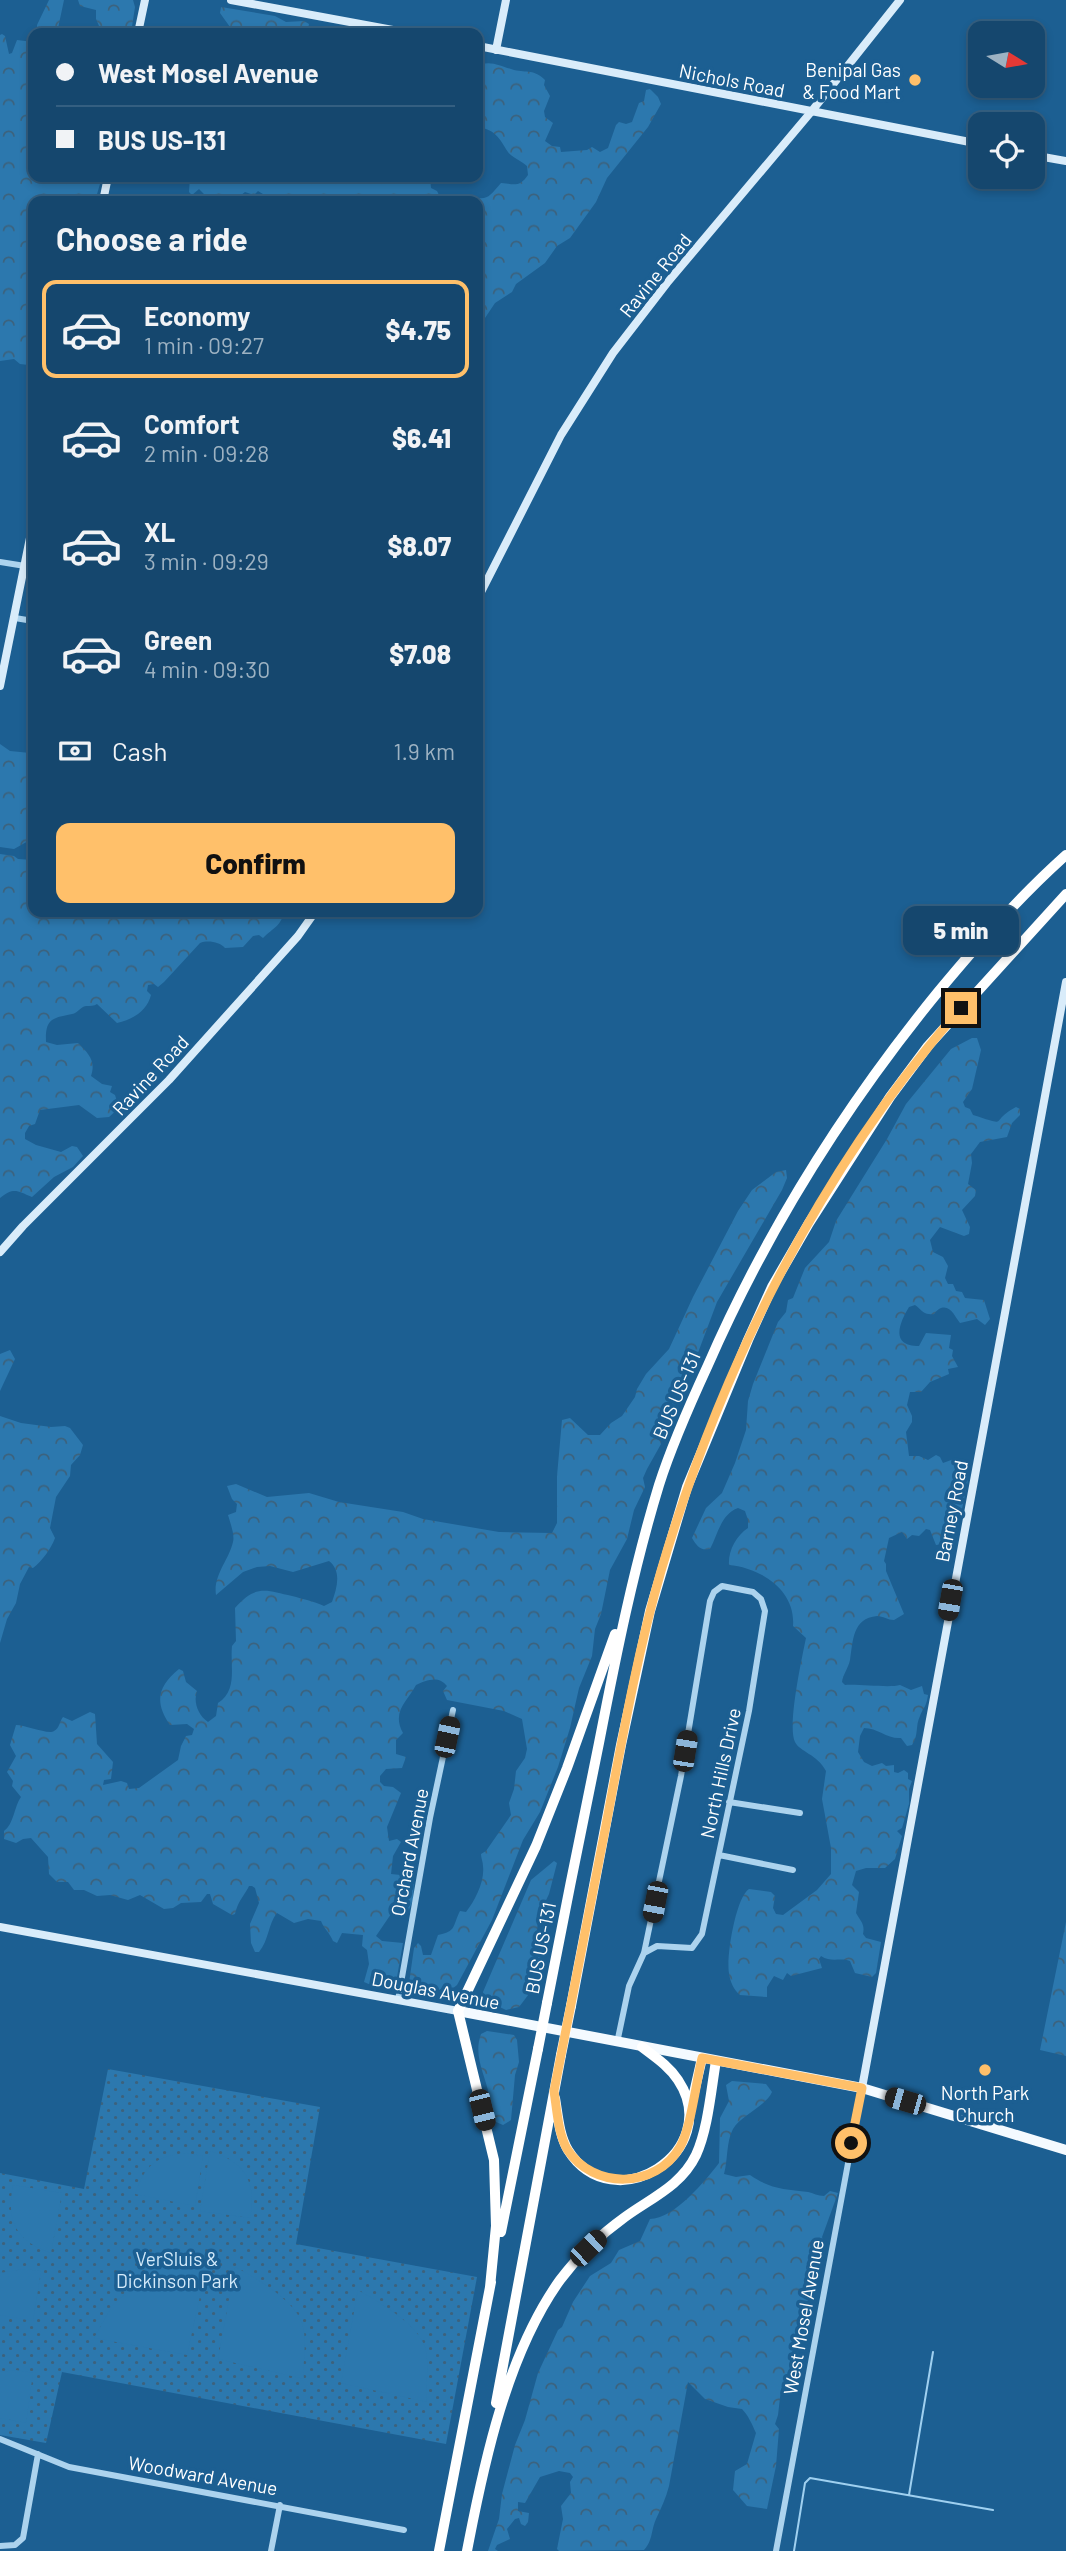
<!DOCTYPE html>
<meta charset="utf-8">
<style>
body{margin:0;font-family:Barlow,sans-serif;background:#225176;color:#f1f3f6;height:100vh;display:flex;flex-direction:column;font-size:26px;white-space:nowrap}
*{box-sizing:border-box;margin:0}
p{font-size:23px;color:#9db2c2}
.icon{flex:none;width:38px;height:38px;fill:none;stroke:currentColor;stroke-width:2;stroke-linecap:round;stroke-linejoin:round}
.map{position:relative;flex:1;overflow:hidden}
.drawer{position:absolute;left:28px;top:196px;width:455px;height:721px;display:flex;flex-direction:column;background:#15476e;border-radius:14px;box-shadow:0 4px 10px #0003,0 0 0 2px #345f81}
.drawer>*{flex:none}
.hud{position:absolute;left:28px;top:28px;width:455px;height:154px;border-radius:14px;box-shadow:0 4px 10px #0003,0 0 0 2px #345f81;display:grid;align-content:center;height:154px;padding:0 28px;background:#15476e}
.needle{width:46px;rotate:101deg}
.fabs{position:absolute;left:968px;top:21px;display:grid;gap:14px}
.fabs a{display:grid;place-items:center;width:77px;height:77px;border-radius:14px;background:#15476e;box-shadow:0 4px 10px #0003,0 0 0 2px #345f81;font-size:35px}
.end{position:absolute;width:32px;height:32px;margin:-16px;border:9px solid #ffc06a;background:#111;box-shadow:0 0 0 4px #111}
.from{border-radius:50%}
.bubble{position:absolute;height:49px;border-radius:14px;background:#15476e;box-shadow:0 4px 10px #0003,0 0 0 2px #345f81;font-size:23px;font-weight:800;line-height:49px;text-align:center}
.car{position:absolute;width:21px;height:42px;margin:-21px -10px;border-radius:9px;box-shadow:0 0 5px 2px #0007;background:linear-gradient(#222 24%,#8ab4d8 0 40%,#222 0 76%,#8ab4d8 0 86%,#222 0)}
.hud b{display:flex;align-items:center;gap:24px;height:66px;font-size:26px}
.hud b+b{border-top:2px solid #345f81}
.hud i{width:18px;height:18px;background:#f1f3f6}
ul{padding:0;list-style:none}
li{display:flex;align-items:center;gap:21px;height:98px;margin:0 14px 10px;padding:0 14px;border:4px solid transparent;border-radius:14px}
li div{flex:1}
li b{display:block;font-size:26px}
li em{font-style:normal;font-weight:800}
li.current{border-color:#ffc06a}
li>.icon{width:63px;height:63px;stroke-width:1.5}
h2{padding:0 28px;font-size:32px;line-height:84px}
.pay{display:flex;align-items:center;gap:18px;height:77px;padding:0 28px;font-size:26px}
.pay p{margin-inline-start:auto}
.cta{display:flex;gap:14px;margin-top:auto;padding:14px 28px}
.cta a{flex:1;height:80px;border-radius:14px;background:#ffc06a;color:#111;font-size:28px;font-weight:800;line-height:80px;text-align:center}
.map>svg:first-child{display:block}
</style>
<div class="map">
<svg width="1066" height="2551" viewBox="0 0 1066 2551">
<defs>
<pattern id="forest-crowns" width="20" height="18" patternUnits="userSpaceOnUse" patternTransform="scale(1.75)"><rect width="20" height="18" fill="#2c78ae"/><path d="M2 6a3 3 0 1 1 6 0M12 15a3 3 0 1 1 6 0" fill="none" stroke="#3c627d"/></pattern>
<pattern id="park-dots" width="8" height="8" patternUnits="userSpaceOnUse" patternTransform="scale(1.75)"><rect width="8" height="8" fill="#2c78ae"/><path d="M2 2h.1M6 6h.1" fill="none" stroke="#3c627d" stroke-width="1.8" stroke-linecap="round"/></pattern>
</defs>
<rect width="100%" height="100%" fill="#1c5f92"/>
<!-- forest -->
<path fill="url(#forest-crowns)" d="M49,0H64L57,33H37V25Z
M78,0H133L135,7L131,33H102L96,19V10L80,6Z
M221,7L275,16L286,22L304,21L309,24L307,33H228L230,27L220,13Z
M2,34L5,36L9,54L12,53L17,40L33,42V177H102L95,201H33V355L29,365L20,364L14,359L0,361V35Z
M478,62L482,64C493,61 503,67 514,70C527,73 534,69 545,80L544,85L550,96L544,111L545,117L553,123L545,141L552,146L560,147L561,152L587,150L592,147L600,152L608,148L616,125L619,122L626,124L632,122L639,103L644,101L646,90L650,89L658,97L661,104L648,127L607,178L596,202L570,238L557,246L545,263L516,284L512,292L495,303L483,321L478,322V201H467L468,196C488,201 488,198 501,183C514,184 519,188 528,175L527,166C522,161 511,157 508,152C499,138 496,130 478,127Z
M190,177H430L431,188L437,191L442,201H266L263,194L258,191L254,195L245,192L236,199L211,201L199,189L192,195L189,192Z
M0,744L10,751L30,753L33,762V814H30L33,826L29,834L30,840L14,849L0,847Z
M0,854L14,856L18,859L33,860V912H284C281,926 273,928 263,938L259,935L253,936L243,947L225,948C220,942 208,940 200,943L164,982L158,987L154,984L148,985L147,991L151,995C147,1011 132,1020 117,1023L97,1004C94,1006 90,1006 86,1006C80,1007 78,1013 72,1014C52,1018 45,1019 46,1042L57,1045L78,1043C89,1054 96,1061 91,1076L102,1084L112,1086L110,1092L115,1095L119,1108L109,1117L97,1118L79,1105L40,1110L35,1124L29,1126L25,1133V1139L36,1145L61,1152L72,1146L77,1147L83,1156L73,1167L54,1177L32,1197C17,1191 14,1187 0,1198Z
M972,1038H977L981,1050L972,1089L963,1102L965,1107L970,1109L973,1115C1011,1127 988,1122 1016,1107L1020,1109V1115L1012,1123L1007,1137L980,1142L971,1154L972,1163L968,1184L976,1190L975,1196L962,1210L970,1227L969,1234L964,1236L940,1227L930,1240L933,1252L943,1257L948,1266L945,1278L948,1284H953L956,1291L962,1292L965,1298L984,1300L990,1319L985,1325L977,1319L960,1323C955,1317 950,1303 939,1309C933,1313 937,1315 929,1314C923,1314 920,1308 915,1305L909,1307C900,1322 889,1346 919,1346L926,1333L951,1335L949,1348L953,1350L952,1356L958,1367L948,1369L949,1374L930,1382L921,1392H910L907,1405L912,1416V1422L906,1432L909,1456H919L928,1460L936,1455L940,1457L943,1463L954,1459L969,1466L968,1480L953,1552L950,1555H947L943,1544L936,1545L930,1530L926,1529L919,1536L912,1535L907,1539L902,1532L889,1538L884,1561L886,1564V1571L904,1614L894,1620C888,1620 883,1616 877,1616C852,1618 853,1642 850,1660C848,1669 843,1674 842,1682L845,1685C859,1684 890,1688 900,1685L911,1690L922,1686L924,1694L928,1695C926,1708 924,1706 920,1716C915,1726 919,1735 912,1745L907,1746L901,1738C887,1739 878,1728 864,1728L860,1736L858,1752L864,1762L872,1766L882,1763L886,1766L894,1765V1772L898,1773L904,1770L908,1773V1779L912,1781L909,1789V1804L902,1828L897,1831L902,1836L895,1859L885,1868H866L856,1871L852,1885L859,1892L856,1913C861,1922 865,1924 863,1934L866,1938L881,1942L876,1973L872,1977L855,1973L850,1961C840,1957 832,1963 821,1956L819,1959L822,1968L791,1976L787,1973L783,1980L774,1976L767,1987V1997L740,1995C734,1990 730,1982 729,1973C726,1957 736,1897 749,1889L771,1892L775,1896L773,1908L776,1914L783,1915L817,1890L831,1874V1848L822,1799L826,1771C817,1754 800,1752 795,1742C787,1726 802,1658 806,1638L793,1626C796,1591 762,1568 729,1565C728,1551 736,1536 748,1528V1520L745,1511L738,1508C721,1514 718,1534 710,1549C700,1551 697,1546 692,1538L706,1508L722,1493L735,1463L746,1430L748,1401L753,1384L778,1322L786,1312L788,1300L793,1298L805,1268L829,1242L836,1221L887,1139L906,1104L951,1049Z
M786,1170L787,1178L782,1190L717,1302L690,1374L679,1395L678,1404L660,1437L661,1444L647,1469L643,1478L645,1487L634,1510L627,1539L610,1570L601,1614L595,1629L592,1656L579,1688L570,1728L558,1767L540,1812L523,1840L492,1920L457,1985L452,1989H441L430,1994L413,1988L409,1983L414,1948L418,1943L421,1946L423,1955H431L438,1935C457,1931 452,1927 460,1911L466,1912C475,1901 485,1881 483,1866C483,1862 481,1858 481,1854L486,1851L511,1815L509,1803L514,1789L516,1771L525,1758L527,1749L522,1719L504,1711L447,1700L443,1691L447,1686C439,1675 426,1680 416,1685C408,1701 391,1711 403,1733L396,1740V1754L406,1757L402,1768L386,1769L380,1776V1782L384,1786L393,1787L401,1793L387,1827L389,1841L397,1839L401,1842L393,1856L391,1874L410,1876L414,1880L413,1900L408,1912L391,1914L376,1936L382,1941L403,1943L397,1977L390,1989L378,1988L364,1982L369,1964L367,1950L362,1946L363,1935L342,1933L337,1943L333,1941C330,1933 324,1929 321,1921L308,1919L294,1923L277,1913C268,1924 269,1940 259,1952H255L251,1943L250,1924L259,1903L255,1888L252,1886H249C243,1898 239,1899 235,1914L232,1915L213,1904L210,1894H207L201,1902L181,1903L173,1908L164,1909L140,1895L128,1900L110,1895L97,1896L84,1890H74L68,1882H57L49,1874L48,1857L31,1838L23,1839L16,1843L4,1839V1831C14,1824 14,1807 21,1797L12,1786L13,1781L7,1772L16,1756L10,1745L16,1725C25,1725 49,1735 54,1731C60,1728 59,1722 63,1717L72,1721L90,1712L95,1714L97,1744L113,1762L111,1779L104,1780L103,1785L121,1781L127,1783L129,1789L139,1788L178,1760L181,1746L186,1736L192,1735L194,1729L187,1724L170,1725C154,1702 158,1686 179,1669L183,1671L186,1682L197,1691C193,1702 198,1715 208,1722L216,1716L218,1703C238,1690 230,1667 232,1646L236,1641L235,1608C256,1584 266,1590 292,1596C303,1599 313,1601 324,1606L332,1602C337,1588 342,1571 329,1561L293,1572L270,1566L257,1567L243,1572L216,1595C213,1575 229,1560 233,1542C235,1535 230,1522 228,1515L236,1512L237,1504L232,1499L227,1486L236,1484L267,1497L309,1493L339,1502L403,1512L423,1519L499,1532L552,1533L557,1523V1476L562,1420L570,1418L588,1435H600L611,1423L622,1416L635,1397L637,1389L646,1374L669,1349L693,1297L738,1211L752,1190L776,1172Z
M10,1350L15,1359L0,1391V1354Z
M0,1416L21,1423L51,1427L65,1426L70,1428L83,1445L80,1455L71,1465L70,1476L56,1497L50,1528L55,1538C51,1549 42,1561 33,1568L29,1567L20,1584L16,1603L7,1619L0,1643Z
M554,1861L557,1863L549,1894L538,1917L537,1933L542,1944L540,1973L535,1986L519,2007L506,2010L485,2000L483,1992L531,1880Z
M1066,1922V2056L1040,2050Z
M487,2031L514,2035L517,2040L519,2062L515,2075L511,2120L503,2125L496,2122C491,2112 491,2105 489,2095C485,2074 473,2056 481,2034Z
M732,2081L766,2084L772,2092C766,2106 741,2115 733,2129C726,2142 728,2160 724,2174L736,2177L750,2175C770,2189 784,2189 808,2192C813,2193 818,2196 824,2196L830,2191L838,2193L822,2237L824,2244L816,2272V2287L814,2294L806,2303L797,2330L795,2343L799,2356L781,2389L778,2415L775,2424L779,2429L776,2466L767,2509L747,2506L733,2490L735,2471L747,2464L756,2433C752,2424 748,2415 742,2409L728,2407L705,2399L688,2382L669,2486C666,2498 661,2508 656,2519C651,2530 653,2540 644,2550L559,2551L557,2549L563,2519L561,2506L571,2493L570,2482L573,2477L570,2473L559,2471L540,2477L525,2503L518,2502V2511L529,2513L528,2522L525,2526L521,2524L519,2518L515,2519L507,2529L510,2539L497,2545L495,2549L498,2551H488L499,2519L502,2494L515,2445L525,2420L538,2373L558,2330L562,2327L573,2302L590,2276L611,2263L619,2250L640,2241L650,2219C674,2219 706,2180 719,2163L720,2118L729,2101L726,2085Z"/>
<!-- park -->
<path fill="url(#park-dots)" d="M108,2069L320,2107L296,2244L477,2277L446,2444L62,2372L46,2443L0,2435V2173L84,2189Z"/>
<!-- garden -->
<path fill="#2c78ae" d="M210,2151C245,2162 257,2182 250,2218L200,2211Z
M185,2153L203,2156L195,2206L135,2194C145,2165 155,2157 185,2153Z
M13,2185L62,2193L51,2253C16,2241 6,2222 13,2185Z
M178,2267L206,2269L187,2355L94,2338L112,2306L148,2271Z
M235,2267C255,2277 295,2301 302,2323C308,2342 302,2360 304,2379L218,2359Z
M23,2269L41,2271L33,2321L0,2315V2273Z
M358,2290C377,2301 418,2324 425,2347C430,2365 425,2384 427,2402L341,2383Z
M16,2370L33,2373L26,2423L0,2418V2372Z"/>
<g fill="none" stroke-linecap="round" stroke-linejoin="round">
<!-- stream -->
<path stroke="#9fd0f0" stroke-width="2" d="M909,2495L933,2352
M794,2551L805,2483L810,2478L993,2510"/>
<!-- street -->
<path stroke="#acd3ee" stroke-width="6" d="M0,562L25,566
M15,618L33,621
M729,1802L800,1813
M719,1855L793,1870
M398,2000L430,1818L453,1710
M617,2043L629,1986L644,1953L681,1776L710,1601L714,1592L722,1586L753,1592L761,1599L765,1611L749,1711L702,1934L692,1948L657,1946L644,1953
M0,2439L69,2467L404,2530
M0,2546L15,2545L23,2538L38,2454
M271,2551L280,2505
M776,2551L862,2088"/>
<!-- secondary -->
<path stroke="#d9ecfa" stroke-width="8" d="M231,0L409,33
M138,33L145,0
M478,46L980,144
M496,50L506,0
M1032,155L1066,161
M103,201L108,177
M478,598L561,435L613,353L667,283L811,112L900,0
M0,686L33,523
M0,1252L23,1226L169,1080L298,936L315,912
M0,1927L458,2011
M862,2088L1066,982"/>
<!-- primary -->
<path stroke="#f4faff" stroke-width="10" d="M458,2011L862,2088L1066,2150"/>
<!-- highway -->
<path stroke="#fff" stroke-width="10" d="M547,2003C564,1916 581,1830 599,1743C616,1656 633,1570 659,1485C672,1444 690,1404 708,1365C767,1230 845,1106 938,992C978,944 1019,897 1066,855
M571,2006L621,1745L650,1611L687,1487L748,1340L772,1287L809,1223L890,1097L928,1046L1066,894
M555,2098C558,2115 559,2135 568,2150C613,2222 725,2151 678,2080C669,2066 655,2057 642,2047
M691,2106L702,2058
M501,2232L538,2049
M490,2287L496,2226L494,2160L458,2011L536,1846L567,1768L615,1634
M496,2403L561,2055
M439,2551L491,2282
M467,2551C484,2462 507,2354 560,2280C578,2256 600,2235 625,2217C651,2198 681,2186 696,2155C708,2129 711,2090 716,2061"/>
<!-- highway-bridge -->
<path stroke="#fff" stroke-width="10" d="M538,2049L547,2003
M561,2055L571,2006"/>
</g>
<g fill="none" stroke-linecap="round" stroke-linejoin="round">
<!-- route -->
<path stroke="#ffc06a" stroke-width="9" d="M851,2143L862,2088L702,2058C696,2082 691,2128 680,2147C656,2189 593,2190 567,2149C558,2133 557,2110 554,2091C571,2003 588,1914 606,1825C622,1740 637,1654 661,1571C721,1367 820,1169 961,1008"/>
</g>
<!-- markers -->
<g fill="#ffc06a" stroke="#1c5f92" stroke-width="2.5">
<circle cx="915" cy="80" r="7"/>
<circle cx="985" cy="2070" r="7"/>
</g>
<g text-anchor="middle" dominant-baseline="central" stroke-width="7" stroke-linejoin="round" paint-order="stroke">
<!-- poi labels -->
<g font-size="19" fill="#fff" stroke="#1c5f92" text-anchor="end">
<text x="901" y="69">Benipal Gas<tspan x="901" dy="22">&amp; Food Mart</tspan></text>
<text x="985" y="2092" text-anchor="middle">North Park<tspan x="985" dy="22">Church</tspan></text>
</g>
<!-- street labels -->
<g font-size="19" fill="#fff" stroke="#1c5f92">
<text transform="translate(732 80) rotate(11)">Nichols Road</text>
<text transform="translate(655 275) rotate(-51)">Ravine Road</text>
<text transform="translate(150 1075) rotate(-47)">Ravine Road</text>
<text transform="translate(676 1395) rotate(-67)">BUS US-131</text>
<text transform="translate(951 1511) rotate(-79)">Barney Road</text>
<text transform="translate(720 1773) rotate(-78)">North Hills Drive</text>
<text transform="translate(409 1852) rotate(-79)">Orchard Avenue</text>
<text transform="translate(540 1948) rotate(-79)">BUS US-131</text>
<text transform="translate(436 1990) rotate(11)">Douglas Avenue</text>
<text transform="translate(803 2317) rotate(-80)">West Mosel Avenue</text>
<text transform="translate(203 2475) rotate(10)">Woodward Avenue</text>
</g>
<!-- park labels -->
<g font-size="19" fill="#d3eafa" stroke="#1c5f92">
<text x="177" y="2258">VerSluis &amp;<tspan x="177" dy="22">Dickinson Park</tspan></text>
</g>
</g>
</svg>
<div class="fabs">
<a><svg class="needle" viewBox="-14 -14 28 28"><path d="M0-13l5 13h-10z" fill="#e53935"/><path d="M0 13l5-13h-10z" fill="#9db2c2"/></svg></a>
<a><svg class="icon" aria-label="locate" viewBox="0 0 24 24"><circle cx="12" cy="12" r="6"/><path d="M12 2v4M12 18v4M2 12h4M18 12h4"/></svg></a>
</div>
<i class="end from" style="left:851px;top:2143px"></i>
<i class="end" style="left:961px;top:1008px"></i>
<div class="bubble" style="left:903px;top:906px;width:116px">5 min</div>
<i class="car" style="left:950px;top:1600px;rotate:190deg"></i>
<i class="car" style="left:447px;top:1737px;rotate:12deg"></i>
<i class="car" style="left:685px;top:1751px;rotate:9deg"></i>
<i class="car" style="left:655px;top:1902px;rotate:191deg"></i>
<i class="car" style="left:905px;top:2101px;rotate:286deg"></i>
<i class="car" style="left:482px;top:2110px;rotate:166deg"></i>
<i class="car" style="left:588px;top:2248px;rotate:46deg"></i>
<div class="hud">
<b><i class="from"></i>West Mosel Avenue</b>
<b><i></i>BUS US-131</b>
</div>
<section class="drawer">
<h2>Choose a ride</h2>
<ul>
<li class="current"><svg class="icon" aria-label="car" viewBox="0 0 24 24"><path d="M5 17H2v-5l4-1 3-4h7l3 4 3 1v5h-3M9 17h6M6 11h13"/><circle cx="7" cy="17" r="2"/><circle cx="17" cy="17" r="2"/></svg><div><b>Economy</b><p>1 min · 09:27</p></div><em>$4.75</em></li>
<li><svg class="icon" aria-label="car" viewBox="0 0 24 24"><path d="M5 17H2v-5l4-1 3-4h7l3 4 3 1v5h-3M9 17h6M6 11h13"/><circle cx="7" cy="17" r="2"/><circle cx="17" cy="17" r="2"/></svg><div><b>Comfort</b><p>2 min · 09:28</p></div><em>$6.41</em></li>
<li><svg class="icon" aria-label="car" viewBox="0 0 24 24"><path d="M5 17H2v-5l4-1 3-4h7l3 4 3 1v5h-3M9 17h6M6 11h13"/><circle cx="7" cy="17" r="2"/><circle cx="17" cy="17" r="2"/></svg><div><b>XL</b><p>3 min · 09:29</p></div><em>$8.07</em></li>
<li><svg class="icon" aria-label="car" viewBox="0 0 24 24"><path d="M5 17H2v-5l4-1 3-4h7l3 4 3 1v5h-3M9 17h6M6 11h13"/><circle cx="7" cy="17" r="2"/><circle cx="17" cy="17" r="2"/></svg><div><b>Green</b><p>4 min · 09:30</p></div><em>$7.08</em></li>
</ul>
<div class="pay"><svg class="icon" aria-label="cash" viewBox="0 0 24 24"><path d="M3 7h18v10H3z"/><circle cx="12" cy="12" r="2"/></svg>Cash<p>1.9 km</p></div>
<div class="cta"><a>Confirm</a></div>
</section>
</div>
